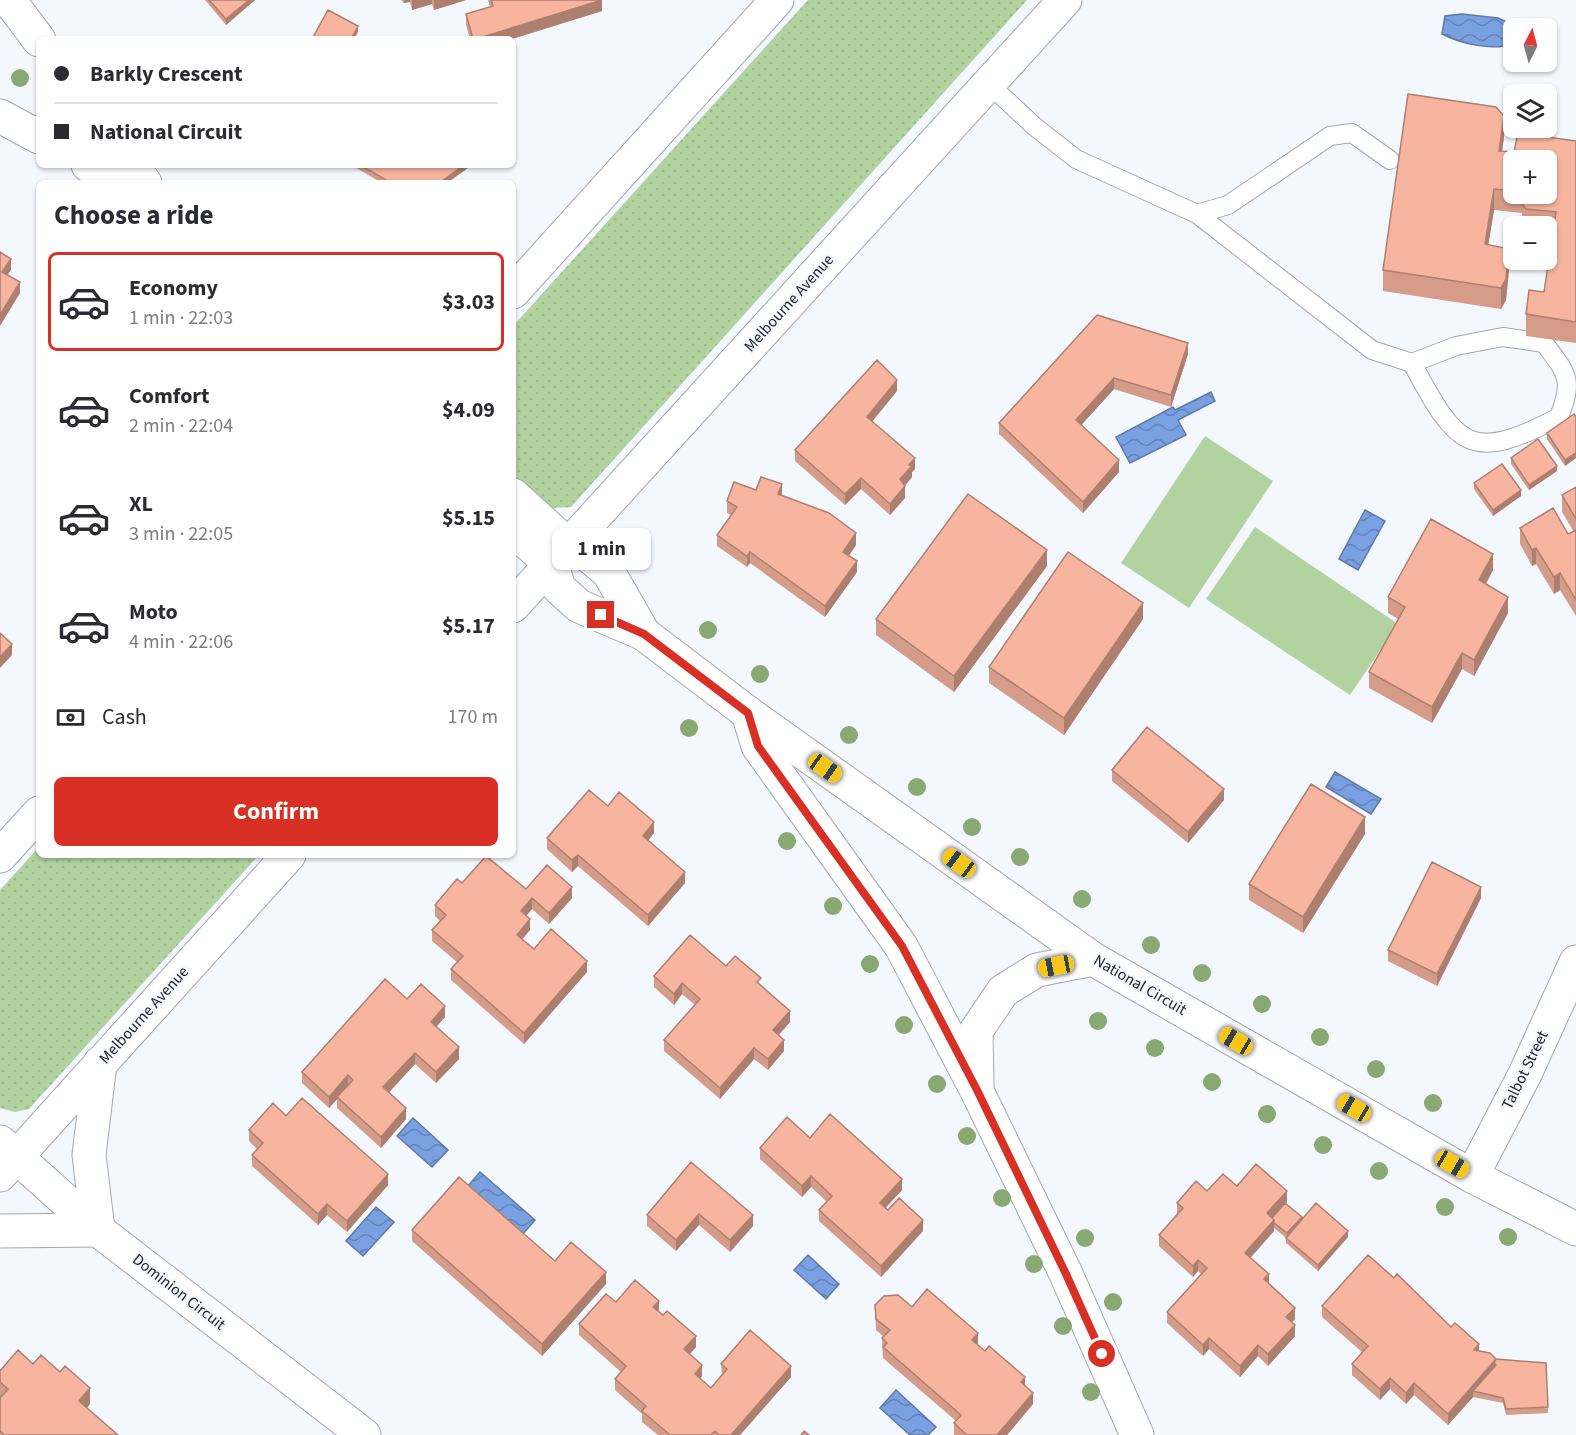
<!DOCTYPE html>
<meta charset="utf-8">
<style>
body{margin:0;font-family:"Source Sans 3",sans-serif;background:#f2f2f3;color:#2b2b33;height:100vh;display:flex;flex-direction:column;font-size:22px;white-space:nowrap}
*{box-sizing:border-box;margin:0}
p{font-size:20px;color:#7c7c81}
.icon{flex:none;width:33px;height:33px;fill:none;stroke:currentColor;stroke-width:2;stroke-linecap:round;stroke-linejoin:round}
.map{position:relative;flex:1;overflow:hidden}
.sheet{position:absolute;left:36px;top:180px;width:480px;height:678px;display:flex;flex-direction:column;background:#fff;border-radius:9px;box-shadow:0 2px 4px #0004}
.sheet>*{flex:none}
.hud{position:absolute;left:36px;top:36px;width:480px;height:132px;border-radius:9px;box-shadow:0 2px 4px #0004;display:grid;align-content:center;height:132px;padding:0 18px;background:#fff}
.needle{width:39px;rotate:6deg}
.controls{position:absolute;left:1503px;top:18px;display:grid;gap:12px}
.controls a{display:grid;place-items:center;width:54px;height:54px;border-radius:9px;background:#fff;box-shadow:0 2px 4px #0004;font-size:30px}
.end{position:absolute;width:27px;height:27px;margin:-14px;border:8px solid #d93025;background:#fff;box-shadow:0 0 0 3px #fff}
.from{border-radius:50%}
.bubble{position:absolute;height:42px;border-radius:9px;background:#fff;box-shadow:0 2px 4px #0004;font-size:20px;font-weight:700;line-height:42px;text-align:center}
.car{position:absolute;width:18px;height:36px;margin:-18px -9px;border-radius:8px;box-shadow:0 0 4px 2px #0007;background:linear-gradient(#f5c518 24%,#345 0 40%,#f5c518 0 76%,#345 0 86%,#f5c518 0)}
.hud b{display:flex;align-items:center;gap:21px;height:57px;font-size:22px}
.hud b+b{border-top:2px solid #e1e1e2}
.hud i{width:15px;height:15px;background:#2b2b33}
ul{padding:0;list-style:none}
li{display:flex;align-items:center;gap:18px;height:99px;margin:0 12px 9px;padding:0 6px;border:3px solid transparent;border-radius:9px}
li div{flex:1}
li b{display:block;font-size:22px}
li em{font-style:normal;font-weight:700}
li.on{border-color:#d93025}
li>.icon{width:54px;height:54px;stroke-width:1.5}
h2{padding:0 18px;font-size:27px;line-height:72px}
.pay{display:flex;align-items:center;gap:15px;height:66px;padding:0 18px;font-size:22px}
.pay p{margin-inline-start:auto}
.cta{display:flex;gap:12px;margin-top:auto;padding:12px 18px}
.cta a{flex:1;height:69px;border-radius:9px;background:#d93025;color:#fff;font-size:24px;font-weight:700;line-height:69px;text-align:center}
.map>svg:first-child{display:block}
</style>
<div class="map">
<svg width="1576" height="1435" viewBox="0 0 1576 1435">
<defs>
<pattern id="park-dots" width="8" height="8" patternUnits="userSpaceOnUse" patternTransform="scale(1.5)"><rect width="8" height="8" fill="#b2d3a0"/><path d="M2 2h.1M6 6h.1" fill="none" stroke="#99b58a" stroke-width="1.8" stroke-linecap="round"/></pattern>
<pattern id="water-waves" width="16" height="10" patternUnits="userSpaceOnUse" patternTransform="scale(1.5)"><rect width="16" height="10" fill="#79a0e0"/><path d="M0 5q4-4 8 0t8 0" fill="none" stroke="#6382b5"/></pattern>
</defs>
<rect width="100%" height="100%" fill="#f3f7fe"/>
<!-- grass -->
<path fill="#b2d3a0" d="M1205,436L1273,481L1189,608L1121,563Z
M1255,527L1398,624L1350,695L1206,599Z"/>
<!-- park -->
<path fill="url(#park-dots)" d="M808,0H1027L571,507L551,508L513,475V326Z
M39,847V855H259L29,1109L15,1112L0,1108V890Z"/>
<!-- water -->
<path fill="url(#water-waves)" stroke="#5e79a7" stroke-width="1.5" d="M1462,14L1498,18L1516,26L1514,28L1513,44C1492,51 1462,44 1442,34L1445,16Z
M1211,392L1215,401L1178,420L1186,435L1130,463L1116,437L1173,407L1175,410Z
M1365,510L1385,521L1358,570L1339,559Z
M1335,772L1381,799L1371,814L1326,787Z
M413,1118L448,1150L432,1167L397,1136Z
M480,1172L535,1220L521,1236L467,1187Z
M376,1207L394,1222L363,1256L346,1241Z
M808,1255L839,1284L826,1299L794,1270Z
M896,1390L936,1427L928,1435H910L880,1408Z"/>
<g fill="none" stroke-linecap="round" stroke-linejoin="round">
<!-- lane casing -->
<g stroke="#a2a7af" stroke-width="20">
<path id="lane" d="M989,84L1034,126L1076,159L1197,214L1372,350L1412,363L1456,346L1503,337L1544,343C1567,374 1574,379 1559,417C1470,464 1457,447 1412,363
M1197,214L1228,205L1330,136L1352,133L1390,160"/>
</g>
<!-- street casing -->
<g stroke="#a2a7af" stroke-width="35">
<path id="street" d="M0,116L39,137
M88,165L119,183
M748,713L758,746L901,946L977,1091L1066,1274L1137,1435
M977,1086L976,1031L1003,991L1037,970L1093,959
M0,1142L98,1230L364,1435
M1472,1176L1525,1074L1576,962"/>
</g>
<!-- secondary casing -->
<g stroke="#a2a7af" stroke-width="35">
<path id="secondary" d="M9,0L39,40
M131,165L145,183
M513,292L777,0
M513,495L569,546L588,555L609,573L644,634
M513,530L552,565L559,588L579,606L644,634L748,713L1093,959L1472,1176L1576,1229
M513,606L1065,0
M0,856L39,813
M0,1175L289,855
M0,1231L98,1230L89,1155L100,1063"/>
</g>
<!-- lane -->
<use href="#lane" stroke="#fff" stroke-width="18"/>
<!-- street -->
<use href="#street" stroke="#fff" stroke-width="33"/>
<!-- secondary -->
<use href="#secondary" stroke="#fff" stroke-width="33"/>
</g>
<!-- trees -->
<g fill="#8aa872">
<circle cx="20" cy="78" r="9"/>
<circle cx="708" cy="630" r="9"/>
<circle cx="760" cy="674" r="9"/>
<circle cx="689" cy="728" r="9"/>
<circle cx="849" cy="735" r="9"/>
<circle cx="917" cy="787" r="9"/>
<circle cx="972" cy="827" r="9"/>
<circle cx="787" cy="841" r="9"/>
<circle cx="1020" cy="857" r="9"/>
<circle cx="1082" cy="899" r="9"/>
<circle cx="833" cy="906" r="9"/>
<circle cx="1151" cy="945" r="9"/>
<circle cx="870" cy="964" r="9"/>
<circle cx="1202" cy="973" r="9"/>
<circle cx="1262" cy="1004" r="9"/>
<circle cx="1098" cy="1021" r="9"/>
<circle cx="904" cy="1025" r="9"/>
<circle cx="1320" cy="1037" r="9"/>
<circle cx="1155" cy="1048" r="9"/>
<circle cx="1376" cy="1069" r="9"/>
<circle cx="1212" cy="1082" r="9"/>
<circle cx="937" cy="1084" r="9"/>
<circle cx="1433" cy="1103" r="9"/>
<circle cx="1267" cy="1114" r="9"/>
<circle cx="967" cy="1136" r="9"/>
<circle cx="1323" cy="1145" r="9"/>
<circle cx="1379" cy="1171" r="9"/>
<circle cx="1002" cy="1198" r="9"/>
<circle cx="1445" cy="1207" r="9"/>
<circle cx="1508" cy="1237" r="9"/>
<circle cx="1085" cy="1238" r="9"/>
<circle cx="1034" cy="1264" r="9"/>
<circle cx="1113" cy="1302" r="9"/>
<circle cx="1063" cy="1326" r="9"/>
<circle cx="1091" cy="1392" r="9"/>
</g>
<!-- wall -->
<path fill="#d49c89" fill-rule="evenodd" d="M205,0H255L226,25Z
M401,0H466L434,10L432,4L412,10L410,2L404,3Z
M488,0H602V11L512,39H470L466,25V14L490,7Z
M1504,137L1502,151L1514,152L1576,141V343L1526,336V314L1544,292L1553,233L1546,232V226H1523L1522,225V213L1494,210L1488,245L1509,270L1506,300L1501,309L1383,291V270ZM1514,160L1546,194H1514Z
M351,165H472L447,183H382Z
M1097,315L1188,354L1171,407L1114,389L1081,425L1119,472L1083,513L999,434V423Z
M897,391L872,421L915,469L912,472V477L905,486V498L890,515L861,489L845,505L795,461V450Z
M1576,417V458L1565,466L1547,439V433Z
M1511,458L1557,471L1529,490L1511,464Z
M1474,483L1521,496L1493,516L1474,489Z
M1576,487V616L1560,590L1554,594L1536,564L1532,566L1520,544V528L1568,534L1574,532L1562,512V495Z
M756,490L782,496L856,545L849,556L857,572L825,617L750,563L747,567L717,546V535L731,515L727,513V501Z
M1047,566L954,692L876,635V619Z
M1493,570L1486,584L1508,613L1474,676L1462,669L1432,723L1369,688V672L1398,619L1388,613V597Z
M1143,619L1064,735L989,683V667Z
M1112,770L1224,800L1188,843L1112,781Z
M608,806L654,833L648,841L685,883L648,926L578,866L572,872L547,849V838Z
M1365,834L1303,933L1249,900V884Z
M462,883L526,889L572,898L549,924L532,909L526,916L530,930L522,939L534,949L587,972L524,1044L451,980V969L457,962L432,941V930L440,921L435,916V905Z
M1481,898L1437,986L1388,961V950Z
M726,966L761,986L790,1022L779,1035L784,1051L768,1070L754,1059L720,1099L664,1051V1040L695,1005L682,994L674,1005L654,987V976Z
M407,999L445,1017L436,1027L459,1059L436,1083L415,1064L389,1092L406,1119L381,1148L337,1108V1099L329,1108L302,1083V1072Z
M286,1116L388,1185L347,1232L327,1215L318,1225L252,1166V1155L257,1149L249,1141V1130Z
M810,1138L902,1190L885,1208L923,1231L881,1277L819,1221V1210L827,1202L811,1187L802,1197L760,1159V1148Z
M691,1162L753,1226L730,1252L699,1225L676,1251L647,1226V1215Z
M1237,1186L1287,1202L1286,1204L1302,1220L1348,1237L1318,1271L1286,1243V1238L1274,1228V1231L1250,1258L1295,1319L1292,1322L1295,1336L1268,1366L1258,1356L1240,1377L1209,1349L1203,1356L1167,1323V1312L1201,1274L1198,1271L1193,1277L1159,1246V1235L1177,1214V1203L1207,1191Z
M412,1230L555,1261L606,1284L542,1356L412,1241Z
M616,1302L659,1312L696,1347L690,1354L702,1376L700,1378L711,1388L722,1376L721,1364L791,1377L740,1435H658L642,1422V1414L615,1390V1379L621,1372L579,1335V1324Z
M875,1305L912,1307L978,1344L977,1345L1025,1386L1033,1404L1007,1435H954V1423L956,1421L883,1358L882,1338L884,1337L876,1330Z
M1322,1306L1451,1327L1479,1351L1496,1359L1546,1363L1548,1413L1506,1415L1503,1403L1473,1397L1448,1425L1414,1395L1406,1404L1390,1389L1380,1400L1352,1375V1364L1362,1352L1322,1317Z
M33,1364L90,1404L87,1408L118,1435H0V1371Z"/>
<!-- shaded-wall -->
<path fill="#ad7f6f" d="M249,0H255L226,25V19Z
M404,0H410V2L404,3Z
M412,0H432V4L412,10Z
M434,0H466L434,10Z
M602,0V11L512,39H476Z
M358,26V32L354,39H351Z
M1504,116V137L1499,172V151Z
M464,165H472L447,183H439Z
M1494,189V210L1485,265V244Z
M1509,249V270L1506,300L1501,309V288Z
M11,259V270L2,283V272Z
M20,282V293L0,326V315Z
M1188,343V354L1171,407V395Z
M1114,378V389L1076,431V420Z
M897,380V391L867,428V417Z
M1576,453V458L1565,466V460Z
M915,458V469L912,472V477L900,491V479L909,465Z
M1119,460V472L1083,513V502Z
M1557,466V471L1529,490V485Z
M861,478V489L845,505V494Z
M782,484V495L778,506V494Z
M905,486V498L890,515V504Z
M1521,490V496L1493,516V510Z
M856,533V545L843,563V552Z
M1536,548V564L1532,566V550Z
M1047,550V566L954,692V676Z
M750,552V563L747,567V556Z
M1493,554V570L1479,596V580Z
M857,561V572L825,617V606Z
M1560,573V590L1554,594V577Z
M1508,597V613L1474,676V660Z
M1143,603V619L1064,735V718Z
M12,644V655L0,668V657Z
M1462,653V669L1432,723V707Z
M1224,789V800L1188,843V832Z
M1365,817V834L1303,933V917Z
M654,822V833L643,847V836Z
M578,855V866L572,872V860Z
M685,872V883L648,926V915Z
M572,887V898L549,924V913Z
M1481,887V898L1437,986V974Z
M532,898V909L521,922V911Z
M530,919V930L517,946V935Z
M587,961V972L524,1044V1033Z
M682,983V994L674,1005V994Z
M445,1006V1017L431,1033V1022Z
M790,1011V1022L773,1041V1030Z
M784,1040V1051L768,1070V1059Z
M459,1047V1059L436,1083V1072Z
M754,1048V1059L720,1099V1088Z
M415,1053V1064L383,1099V1087Z
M348,1075V1087L329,1108V1097Z
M406,1108V1119L381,1148V1137Z
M388,1174V1185L347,1232V1221Z
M811,1176V1187L802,1197V1186Z
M902,1179V1190L880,1214V1203Z
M1287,1191V1202L1267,1225V1213Z
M327,1204V1215L318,1225V1214Z
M699,1214V1225L676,1251V1240Z
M753,1215V1226L730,1252V1240Z
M1302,1217V1223L1287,1239V1233Z
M923,1220V1231L881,1277V1266Z
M1274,1220V1231L1245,1264V1253Z
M1348,1231V1237L1318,1271V1265Z
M1198,1260V1271L1193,1277V1266Z
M606,1272V1284L542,1356V1344Z
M1269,1274V1285L1264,1279Z
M659,1301V1312L653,1307Z
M1295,1308V1319L1286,1328V1317Z
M1295,1325V1336L1268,1366V1354Z
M978,1333V1344L972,1351V1340Z
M696,1336V1347L684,1360V1349Z
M1209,1338V1349L1203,1356V1345Z
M1479,1344V1355L1474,1350Z
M1258,1345V1356L1240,1377V1366Z
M1496,1359V1371L1473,1391V1397L1448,1425V1414Z
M702,1365V1376L695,1385V1374Z
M791,1366V1377L740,1435H731Z
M1025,1377V1389L1021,1382Z
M1390,1378V1389L1380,1400V1389Z
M1414,1383V1395L1406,1404V1393Z
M90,1388V1404L79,1417V1401Z
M1033,1393V1404L1007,1435H997Z"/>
<!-- building -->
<path fill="#f7b59f" stroke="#ad7f6f" stroke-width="1.5" d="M209,0H249L226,19Z
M491,0H602L476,39H473L466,14L493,6Z
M328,10L358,26L351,39H312Z
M1408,94L1496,107L1504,116L1499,151L1514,152L1518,133L1576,141V322L1526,314L1529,290L1544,292L1556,212L1526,209L1522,204L1524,194H1546V160H1514V191L1494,189L1485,244L1509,249L1506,279L1501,288L1383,270Z
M360,165H464L439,183H391Z
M0,252L11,259L2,272L20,282L0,315Z
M1097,315L1188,343L1171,395L1114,378L1076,420L1119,460L1083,502L999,423Z
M877,360L897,380L867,417L915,458L909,465L912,466L900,479L905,486L890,504L861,478L845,494L795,450Z
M1574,414L1576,417V453L1565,460L1547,433Z
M1538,439L1557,466L1529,485L1511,458Z
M1502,464L1521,490L1493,510L1474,483Z
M761,477L782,484L778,494L829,513L856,533L843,552L857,561L825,606L750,552L747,556L717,535L737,507L727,501L734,482L756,490Z
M1576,487V519L1562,495Z
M968,494L1047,550L954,676L876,619Z
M1553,508L1568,534L1576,530V600L1560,573L1554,577L1536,548L1532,550L1520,528Z
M1431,519L1493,554L1479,580L1508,597L1474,660L1462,653L1432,707L1369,672L1405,607L1388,597Z
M1068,552L1143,603L1064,718L989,667Z
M0,633L12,644L0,657Z
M1147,727L1224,789L1188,832L1112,770Z
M1311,784L1365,817L1303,917L1249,884Z
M589,790L608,806L619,792L654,822L643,836L685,872L648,915L578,855L572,860L547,838Z
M486,856L526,889L547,865L572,887L549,913L532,898L521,911L530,919L517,935L534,949L551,929L587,961L524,1033L451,969L463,956L432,930L446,915L435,905L457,879L462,883Z
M1432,862L1481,887L1437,974L1388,950Z
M690,935L726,966L735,956L761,978L757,982L790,1011L773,1030L784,1040L768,1059L754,1048L720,1088L664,1040L700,999L682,983L674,994L654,976Z
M385,979L407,999L421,984L445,1006L431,1022L459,1047L436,1072L415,1053L383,1087L406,1108L381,1137L337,1097L353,1080L348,1075L329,1097L302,1072Z
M302,1098L388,1174L347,1221L327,1204L318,1214L252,1155L263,1143L249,1130L273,1103L286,1116Z
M830,1114L902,1179L880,1203L888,1210L899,1198L923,1220L881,1266L819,1210L832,1196L811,1176L802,1186L760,1148L787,1117L810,1138Z
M691,1162L753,1215L730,1240L699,1214L676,1240L647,1215Z
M1256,1164L1287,1191L1267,1213L1274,1220L1245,1253L1269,1274L1264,1279L1295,1308L1286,1317L1295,1325L1268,1354L1258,1345L1240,1366L1209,1338L1203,1345L1167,1312L1207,1268L1198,1260L1193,1266L1159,1235L1183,1208L1177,1203L1196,1181L1207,1191L1223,1174L1237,1186Z
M459,1177L555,1261L571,1242L606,1272L542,1344L412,1230Z
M1285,1203L1302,1217L1287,1233L1274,1223V1220L1272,1218Z
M1316,1203L1348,1231L1318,1265L1286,1238Z
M1368,1255L1394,1278L1397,1274L1451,1327L1455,1323L1479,1344L1474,1350L1490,1353L1496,1359L1448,1414L1414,1383L1406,1393L1390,1378L1380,1389L1352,1364L1368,1346L1322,1306Z
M635,1280L659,1301L653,1307L663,1315L667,1311L696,1336L684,1349L702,1365L695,1374L711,1388L727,1369L721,1364L750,1330L791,1366L731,1435H719L715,1431L711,1435H670L642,1411L646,1406L615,1379L626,1366L579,1324L606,1294L616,1302Z
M927,1289L978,1333L972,1340L985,1351L989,1346L1025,1377L1021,1382L1033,1393L997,1435H967L954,1423L961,1415L883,1347L887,1343L882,1338L890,1330L876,1319L875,1305L884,1296L898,1295L912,1307Z
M18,1350L33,1364L41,1355L60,1372L65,1366L90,1388L79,1401L118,1435H4L0,1431V1398L8,1389L0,1382V1371Z
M1496,1359L1546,1363L1548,1407L1506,1409L1503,1398L1473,1391L1496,1365L1494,1363Z
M804,1431L809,1435H801Z"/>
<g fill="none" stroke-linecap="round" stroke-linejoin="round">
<!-- route -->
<path stroke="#d93025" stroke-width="8" d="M601,615L644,634L748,713L758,746L902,946L977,1090L1066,1274L1102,1354"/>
</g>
<g text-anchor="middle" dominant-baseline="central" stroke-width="5" stroke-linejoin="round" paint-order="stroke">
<!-- street labels -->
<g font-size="16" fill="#1e1f23" stroke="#f3f7fe">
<text transform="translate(789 303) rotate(-48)">Melbourne Avenue</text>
<text transform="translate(1140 985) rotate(30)">National Circuit</text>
<text transform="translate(144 1015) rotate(-48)">Melbourne Avenue</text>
<text transform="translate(1525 1070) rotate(-64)">Talbot Street</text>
<text transform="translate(179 1292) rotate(38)">Dominion Circuit</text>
</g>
</g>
</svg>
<div class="controls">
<a><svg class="needle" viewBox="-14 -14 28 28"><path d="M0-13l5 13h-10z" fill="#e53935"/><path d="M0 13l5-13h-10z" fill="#7c7c81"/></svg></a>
<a><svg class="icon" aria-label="layers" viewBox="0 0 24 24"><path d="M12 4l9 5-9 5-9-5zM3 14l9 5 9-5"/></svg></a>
<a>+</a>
<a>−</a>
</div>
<i class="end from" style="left:1102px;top:1354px"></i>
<i class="end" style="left:601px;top:615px"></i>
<div class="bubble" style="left:552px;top:528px;width:99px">1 min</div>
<i class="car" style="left:825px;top:768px;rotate:125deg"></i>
<i class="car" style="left:959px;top:863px;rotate:306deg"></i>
<i class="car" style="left:1056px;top:966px;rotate:259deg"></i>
<i class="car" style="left:1236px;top:1041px;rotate:300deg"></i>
<i class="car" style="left:1354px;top:1108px;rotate:300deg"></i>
<i class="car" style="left:1452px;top:1164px;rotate:120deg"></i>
<div class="hud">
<b><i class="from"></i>Barkly Crescent</b>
<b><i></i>National Circuit</b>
</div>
<section class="sheet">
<h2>Choose a ride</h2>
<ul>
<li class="on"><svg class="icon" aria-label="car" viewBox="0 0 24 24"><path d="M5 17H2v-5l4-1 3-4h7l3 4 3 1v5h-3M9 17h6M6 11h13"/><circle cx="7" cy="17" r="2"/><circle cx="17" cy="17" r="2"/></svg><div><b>Economy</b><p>1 min · 22:03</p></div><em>$3.03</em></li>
<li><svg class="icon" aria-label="car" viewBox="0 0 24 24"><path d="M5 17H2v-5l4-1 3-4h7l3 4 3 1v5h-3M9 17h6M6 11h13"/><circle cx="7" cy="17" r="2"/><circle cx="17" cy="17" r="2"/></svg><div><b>Comfort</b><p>2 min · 22:04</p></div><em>$4.09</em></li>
<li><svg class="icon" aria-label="car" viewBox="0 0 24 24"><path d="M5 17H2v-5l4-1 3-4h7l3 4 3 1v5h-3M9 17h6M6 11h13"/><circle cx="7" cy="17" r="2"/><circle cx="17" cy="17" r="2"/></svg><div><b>XL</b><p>3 min · 22:05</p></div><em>$5.15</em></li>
<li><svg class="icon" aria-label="car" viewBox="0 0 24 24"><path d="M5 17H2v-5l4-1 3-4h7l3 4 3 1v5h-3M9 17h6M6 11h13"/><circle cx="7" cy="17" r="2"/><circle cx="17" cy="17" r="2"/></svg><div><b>Moto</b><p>4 min · 22:06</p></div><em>$5.17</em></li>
</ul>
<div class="pay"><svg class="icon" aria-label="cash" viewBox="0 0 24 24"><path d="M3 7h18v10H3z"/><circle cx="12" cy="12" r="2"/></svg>Cash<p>170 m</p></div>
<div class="cta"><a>Confirm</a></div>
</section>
</div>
